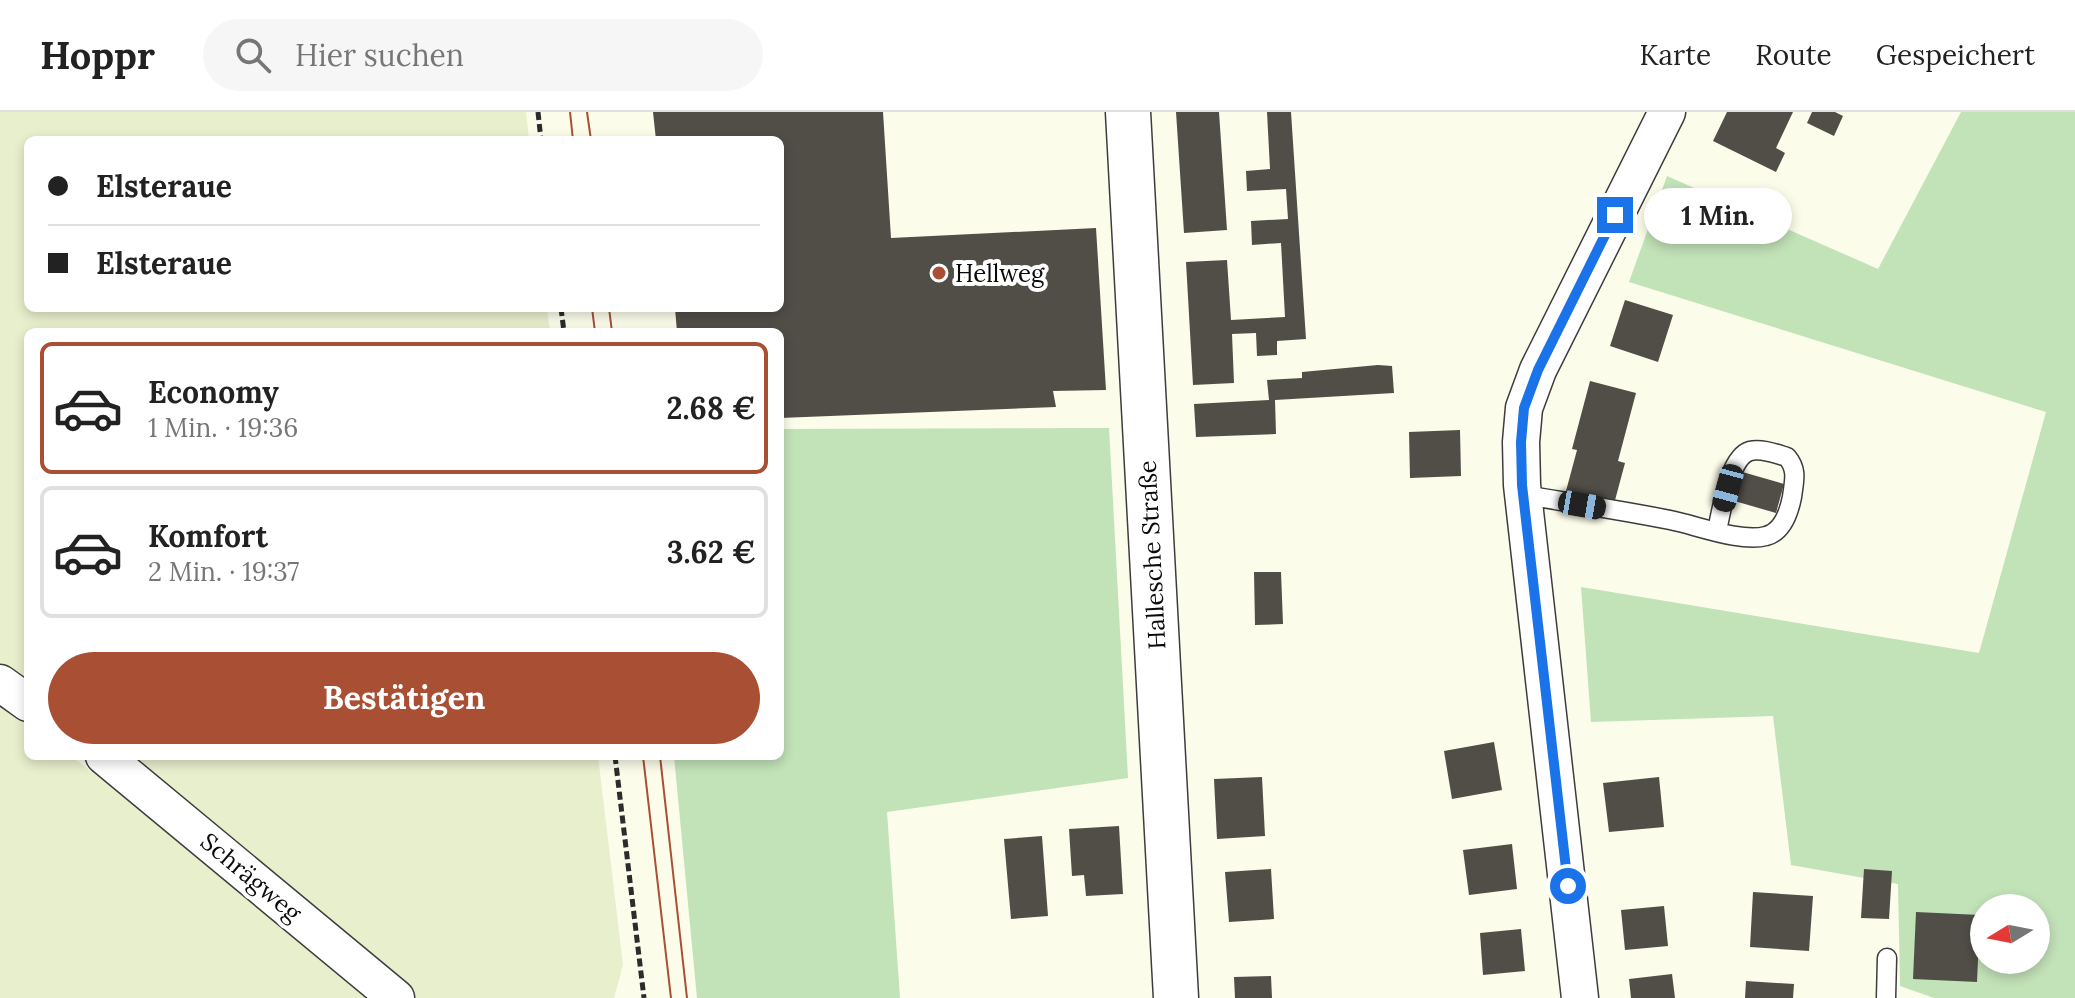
<!DOCTYPE html>
<html lang="de">
<meta charset="utf-8">
<style>
body{margin:0;font-family:Lora,serif;background:#f6f6f6;color:#222;height:100vh;display:flex;flex-direction:column;font-size:30px;white-space:nowrap}
*{box-sizing:border-box;margin:0}
p{font-size:26px;color:#767676}
.icon{flex:none;width:44px;height:44px;fill:none;stroke:currentColor;stroke-width:2;stroke-linecap:round;stroke-linejoin:round}
.map{position:relative;flex:1;overflow:hidden}
.side{position:absolute;left:24px;top:216px;width:760px;height:432px;display:flex;flex-direction:column;background:#fff;border-radius:12px;box-shadow:0 4px 12px #0003}
.side>*{flex:none}
.banner{position:absolute;left:24px;top:24px;width:760px;height:176px;border-radius:12px;box-shadow:0 4px 12px #0003;display:grid;align-content:center;height:176px;padding:0 24px;background:#fff}
.needle{width:52px;rotate:260deg}
.controls{position:absolute;left:1970px;top:782px;display:grid;gap:16px}
.controls a{display:grid;place-items:center;width:80px;height:80px;border-radius:50%;background:#fff;box-shadow:0 4px 12px #0003;font-size:40px}
.end{position:absolute;width:36px;height:36px;margin:-18px;border:10px solid #1a73e8;background:#fff;box-shadow:0 0 0 4px #fff}
.from{border-radius:50%}
.bubble{position:absolute;height:56px;border-radius:28px;background:#fff;box-shadow:0 4px 12px #0003;font-size:26px;font-weight:700;line-height:56px;text-align:center}
.car{position:absolute;width:24px;height:48px;margin:-24px -12px;border-radius:10px;box-shadow:0 0 6px 2px #0007;background:linear-gradient(#222 24%,#8ab4d8 0 40%,#222 0 76%,#8ab4d8 0 86%,#222 0)}
.banner b{display:flex;align-items:center;gap:28px;height:76px;font-size:30px}
.banner b+b{border-top:2px solid #e0e0e0}
.banner i{width:20px;height:20px;background:#222}
ul{padding:14px 0 0;list-style:none}
li{display:flex;align-items:center;gap:24px;height:132px;margin:0 16px 12px;padding:0 8px;border:4px solid #e0e0e0;border-radius:12px}
li div{flex:1}
li b{display:block;font-size:30px}
li em{font-style:normal;font-weight:700}
li.on{border-color:#a84f34}
li>.icon{width:72px;height:72px;stroke-width:1.5}
.action{display:flex;gap:16px;margin-top:auto;padding:16px 24px}
.action a{flex:1;height:92px;border-radius:48px;background:#a84f34;color:#fff;font-size:32px;font-weight:700;line-height:92px;text-align:center}
header{display:flex;align-items:center;gap:48px;box-sizing:border-box;height:112px;padding:0 40px;background:#fff;border-bottom:2px solid #e0e0e0}
header strong{font-size:38px}
nav{display:flex;gap:44px;margin-inline-start:auto;font-size:28px}
.search{width:560px;height:72px;background:#f6f6f6;display:flex;align-items:center;gap:20px;box-sizing:border-box;padding:0 28px;border-radius:44px;color:#767676;font-size:30px}
.map>svg:first-child{display:block}
</style>
<header>
<strong>Hoppr</strong>
<div class="search"><svg class="icon" aria-label="search" viewBox="0 0 24 24"><circle cx="10" cy="10" r="6"/><path d="M15 15l6 6"/></svg>Hier suchen</div>
<nav><a>Karte</a><a>Route</a><a>Gespeichert</a></nav>
</header>
<div class="map">
<svg width="2075" height="886" viewBox="0 0 2075 886">
<rect width="100%" height="100%" fill="#fbfcea"/>
<!-- farmland -->
<path fill="#e8efcd" d="M0,0H526L529,28H28V196H547L550,220H28V576L0,557Z
M0,590L28,611V644H71L140,697L367,886H0Z
M127,644H598L623,853L614,886H411Z"/>
<!-- green -->
<path fill="#c2e2b8" fill-rule="evenodd" d="M1961,0H2075V886H1934L1900,874L1898,772L1791,753L1773,604L1591,610L1581,475L1979,541L2046,300L1629,170L1667,64L1878,157ZM1984,796H2036V848H1984Z
M1109,316L1128,666L887,700L900,886H697L674,644H780V317Z"/>
<!-- building -->
<path fill="#514e48" d="M653,0H883L891,126L1096,116L1106,278L1053,279L1056,295L780,306V220H677L675,196H780V28H656Z
M1176,0H1219L1227,118L1184,121Z
M1267,0H1291L1306,227L1277,229V243L1257,244L1256,221L1232,222L1234,271L1193,273L1186,150L1227,148L1231,208L1285,205L1281,131L1252,133L1251,109L1288,107L1286,77L1247,79L1246,59L1270,57Z
M1727,0H1793L1776,36L1785,41L1776,60L1713,29Z
M1812,0H1835L1843,4L1834,24L1807,11Z
M1625,188L1673,203L1658,250L1610,234Z
M1378,253L1392,254L1394,281L1275,288L1276,322L1196,325L1194,292L1269,288L1267,268L1302,266V260Z
M1590,269L1636,281L1618,349L1625,351L1614,392L1566,379L1577,338L1572,337Z
M1460,318L1461,364L1410,366L1409,320Z
M1739,359L1784,372L1776,401L1731,388Z
M1254,460H1281L1283,512L1255,513Z
M1494,630L1502,678L1452,687L1444,639Z
M1262,665L1265,724L1217,727L1214,667Z
M1659,665L1664,715L1609,720L1603,671Z
M1119,714L1123,782L1086,784L1084,763L1072,764L1069,717Z
M1042,724L1048,804L1011,807L1004,727Z
M1512,732L1517,777L1469,783L1463,738Z
M1271,757L1274,807L1229,810L1225,760Z
M1864,757L1892,759L1889,807L1861,806Z
M1753,780L1813,784L1809,839L1750,835Z
M1664,794L1668,834L1625,838L1621,798Z
M1916,800L1980,803L1977,870L1913,867Z
M1521,817L1525,859L1483,863L1480,821Z
M1672,862L1675,886H1631L1629,867Z
M1271,864L1272,886H1235L1234,865Z
M1746,869L1794,872L1793,886H1745Z"/>
<g fill="none" stroke-linecap="round" stroke-linejoin="round">
<!-- service casing -->
<g stroke="#3d3d3d" stroke-width="21">
<path id="service" d="M1524,383C1572,391 1621,398 1670,408C1696,413 1741,431 1766,424C1782,420 1789,400 1792,385C1794,369 1798,358 1787,345C1777,342 1761,336 1750,339C1729,345 1722,398 1717,418
M1886,886L1887,846"/>
</g>
<!-- minor casing -->
<g stroke="#3d3d3d" stroke-width="39">
<path id="minor" d="M0,571L28,591
M104,644L396,886
M1580,886L1522,373L1521,330L1524,296L1538,258L1667,0"/>
</g>
<!-- tertiary casing -->
<g stroke="#3d3d3d" stroke-width="47">
<path id="tertiary" d="M1128,0L1176,886"/>
</g>
<!-- path -->
<path stroke="#2c2c2c" stroke-width="5" stroke-dasharray="8 4" stroke-linecap="butt" d="M538,0L541,28
M561,196L564,220
M615,644L644,886"/>
<!-- service -->
<use href="#service" stroke="#fff" stroke-width="18"/>
<!-- minor -->
<use href="#minor" stroke="#fff" stroke-width="36"/>
<!-- tertiary -->
<use href="#tertiary" stroke="#fff" stroke-width="44"/>
<!-- tram -->
<path stroke="#a84f34" stroke-width="2" d="M570,0L573,28
M587,0L591,28
M592,196L595,220
M609,196L612,220
M643,644L671,886
M660,644L687,886"/>
</g>
<g fill="none" stroke-linecap="round" stroke-linejoin="round">
<!-- route -->
<path stroke="#1a73e8" stroke-width="10" d="M1568,774L1522,373L1521,330L1524,296L1538,258L1615,103"/>
</g>
<!-- markers -->
<circle fill="#a84f34" stroke="#fff" stroke-width="3" cx="939" cy="161" r="8"/>
<g text-anchor="middle" dominant-baseline="central" stroke-width="8" stroke-linejoin="round" paint-order="stroke">
<!-- poi labels -->
<g font-size="24" fill="#0a0a0a" stroke="#fff" text-anchor="start">
<text x="955" y="161">Hellweg</text>
</g>
<!-- street labels -->
<g font-size="24" fill="#0a0a0a" stroke="#fff">
<text transform="translate(1152 443) rotate(-93)">Hallesche Straße</text>
<text transform="translate(251 765) rotate(40)">Schrägweg</text>
</g>
</g>
</svg>
<div class="controls">
<a><svg class="needle" viewBox="-14 -14 28 28"><path d="M0-13l5 13h-10z" fill="#e53935"/><path d="M0 13l5-13h-10z" fill="#767676"/></svg></a>
</div>
<i class="end from" style="left:1568px;top:774px"></i>
<i class="end" style="left:1615px;top:103px"></i>
<div class="bubble" style="left:1644px;top:76px;width:148px">1 Min.</div>
<i class="car" style="left:1728px;top:376px;rotate:195deg"></i>
<i class="car" style="left:1582px;top:393px;rotate:100deg"></i>
<div class="banner">
<b><i class="from"></i>Elsteraue</b>
<b><i></i>Elsteraue</b>
</div>
<section class="side">
<ul>
<li class="on"><svg class="icon" aria-label="car" viewBox="0 0 24 24"><path d="M5 17H2v-5l4-1 3-4h7l3 4 3 1v5h-3M9 17h6M6 11h13"/><circle cx="7" cy="17" r="2"/><circle cx="17" cy="17" r="2"/></svg><div><b>Economy</b><p>1 Min. · 19:36</p></div><em>2.68 €</em></li>
<li><svg class="icon" aria-label="car" viewBox="0 0 24 24"><path d="M5 17H2v-5l4-1 3-4h7l3 4 3 1v5h-3M9 17h6M6 11h13"/><circle cx="7" cy="17" r="2"/><circle cx="17" cy="17" r="2"/></svg><div><b>Komfort</b><p>2 Min. · 19:37</p></div><em>3.62 €</em></li>
</ul>
<div class="action"><a>Bestätigen</a></div>
</section>
</div>
